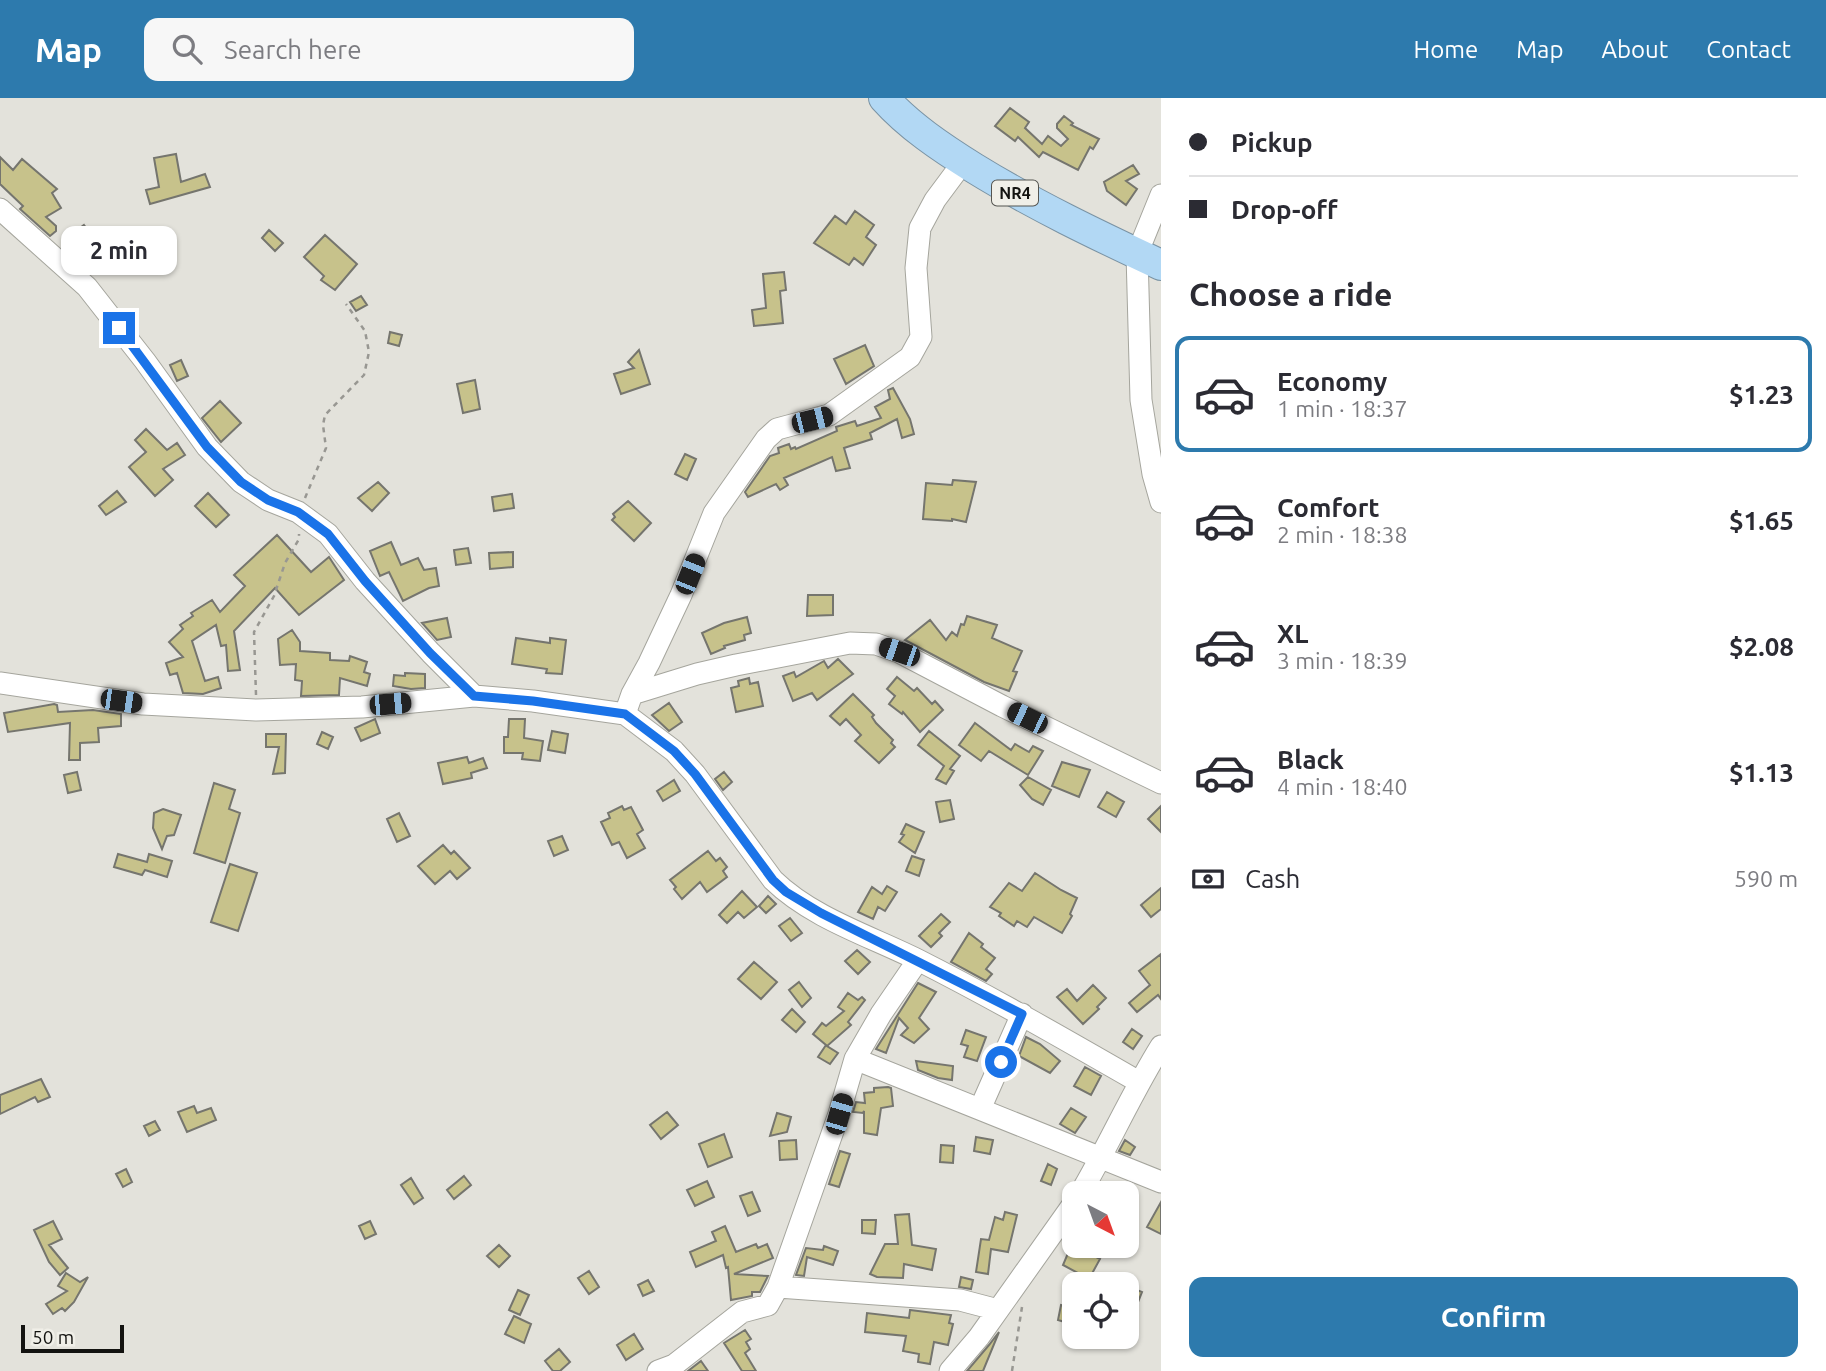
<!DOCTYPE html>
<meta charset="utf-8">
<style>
body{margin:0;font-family:Ubuntu,sans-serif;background:#f7f7f7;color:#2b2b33;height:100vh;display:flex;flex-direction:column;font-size:26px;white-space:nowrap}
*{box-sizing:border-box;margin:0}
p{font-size:23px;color:#7c7c81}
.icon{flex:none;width:38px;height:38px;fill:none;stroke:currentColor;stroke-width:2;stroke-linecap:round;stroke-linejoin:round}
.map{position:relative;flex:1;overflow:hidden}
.drawer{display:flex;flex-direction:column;background:#fff;width:665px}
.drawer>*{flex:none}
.hud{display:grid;align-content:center;height:154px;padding:0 28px;background:#fff}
.needle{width:46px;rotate:139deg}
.controls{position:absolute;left:1062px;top:1083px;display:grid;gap:14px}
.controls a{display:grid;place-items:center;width:77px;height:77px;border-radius:14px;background:#fff;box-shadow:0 2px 5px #0004;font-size:35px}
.scale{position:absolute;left:21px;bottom:18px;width:103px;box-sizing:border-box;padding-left:7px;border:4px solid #131310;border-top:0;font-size:19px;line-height:24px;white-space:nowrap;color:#131310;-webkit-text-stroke:5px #f0efe8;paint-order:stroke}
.end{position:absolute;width:32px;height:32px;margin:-16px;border:9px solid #1a73e8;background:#fff;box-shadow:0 0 0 4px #fff}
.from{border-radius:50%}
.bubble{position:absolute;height:49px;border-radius:14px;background:#fff;box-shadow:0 2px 5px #0004;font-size:23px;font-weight:600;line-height:49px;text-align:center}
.car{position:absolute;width:21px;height:42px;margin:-21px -10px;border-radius:9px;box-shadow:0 0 5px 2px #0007;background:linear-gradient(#222 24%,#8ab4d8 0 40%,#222 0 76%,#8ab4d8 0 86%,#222 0)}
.hud b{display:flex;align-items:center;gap:24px;height:66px;font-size:26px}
.hud b+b{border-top:2px solid #e1e1e2}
.hud i{width:18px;height:18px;background:#2b2b33}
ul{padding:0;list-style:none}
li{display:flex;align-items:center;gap:21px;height:116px;margin:0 14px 10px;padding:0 14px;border:4px solid transparent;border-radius:14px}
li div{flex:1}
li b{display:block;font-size:26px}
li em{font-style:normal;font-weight:600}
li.active{border-color:#2d7aad}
li>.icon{width:63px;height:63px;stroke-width:1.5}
h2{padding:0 28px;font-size:32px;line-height:84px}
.pay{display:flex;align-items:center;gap:18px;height:77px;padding:0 28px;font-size:26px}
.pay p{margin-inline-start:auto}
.action{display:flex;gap:14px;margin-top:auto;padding:14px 28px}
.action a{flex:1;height:80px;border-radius:14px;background:#2d7aad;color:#fff;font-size:28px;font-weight:600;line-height:80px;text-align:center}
header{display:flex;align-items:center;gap:42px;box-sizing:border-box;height:98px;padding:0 35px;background:#2d7aad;color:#fff}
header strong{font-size:33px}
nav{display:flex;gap:38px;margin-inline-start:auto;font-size:24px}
.search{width:490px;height:63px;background:#f7f7f7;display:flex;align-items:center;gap:18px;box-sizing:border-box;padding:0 24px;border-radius:14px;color:#7c7c81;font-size:26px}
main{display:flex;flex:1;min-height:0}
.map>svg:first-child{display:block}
</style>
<header>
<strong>Map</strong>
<div class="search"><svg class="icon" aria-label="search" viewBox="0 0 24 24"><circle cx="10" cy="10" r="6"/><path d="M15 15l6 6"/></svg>Search here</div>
<nav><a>Home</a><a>Map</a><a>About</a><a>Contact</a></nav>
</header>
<main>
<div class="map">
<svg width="1161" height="1273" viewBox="0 0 1161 1273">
<rect width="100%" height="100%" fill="#e3e2db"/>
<!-- building -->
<path fill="#c7c28b" stroke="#75756e" stroke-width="2" d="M1010,10L1029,24L1025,30L1042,46L1048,38L1061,48L1068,41L1057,30V26L1064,18L1073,25L1071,27L1099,41L1093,51L1090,49L1078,72L1043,54L1039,59L1018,39L1015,43L995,28Z
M176,56L181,84L205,76L210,89L150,106L146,92L159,89L154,60Z
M0,59L13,72L22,61L57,91L52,95L61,110L46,119L56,128V133L50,138L20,111L23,108L0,86Z
M1133,67L1139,76L1126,83L1137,91L1126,107L1107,93L1104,84Z
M855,113L874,127L866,139L876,147L863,167L854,160L849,167L814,145L835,118L846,126Z
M84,127L92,137L84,143L91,152L81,160L71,148L77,142L72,136Z
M269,132L283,145L275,153L262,140Z
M325,137L357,166L335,192L321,182L324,178L304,159Z
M784,174L786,192L780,193L783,225L754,228L752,212L766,210L763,176Z
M361,198L367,207L356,213L350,204Z
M390,234L402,237L399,248L388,245Z
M865,247L874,268L846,286L834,261Z
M639,252L650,286L621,296L614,276L634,270L628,264Z
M181,262L188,278L177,283L170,267Z
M475,282L480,311L463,315L457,286Z
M893,290L910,321L914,336L902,340L897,321L870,335L872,341L844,350L850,370L836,373L832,359L784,380L788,387L780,392L776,386L748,399L745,394L770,358L779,355L778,350L789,346L791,351L795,349L796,351L837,333L836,329L855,323L857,328L881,320L875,309L890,301L888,292Z
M220,303L241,325L221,344L202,320Z
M146,331L167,352L177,345L185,357L163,371L173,382L155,398L129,369L146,354L135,342Z
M685,356L696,361L687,382L675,376Z
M953,382L976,384L966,424L952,421V423L923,421L926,385L952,387Z
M378,384L389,395L372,413L358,400Z
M117,393L126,404L106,417L99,408Z
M208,395L229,417L216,429L195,408Z
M512,396L514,410L494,413L492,399Z
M628,403L651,425L634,443L612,422L615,419L613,416Z
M277,437L311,474L329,459L344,482L299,517L275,490L234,533L240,572L228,573L226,547L221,548L216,527L192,543L205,583L218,579L221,590L203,596L183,595L177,575L170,577L166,565L183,559L169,544L183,531L180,527L193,518L191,515L212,502L220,514L245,488L234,477Z
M391,444L401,467L418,460L424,472L436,470L439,488L429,490L403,503L389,474L380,478L370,453Z
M468,450L471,465L456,467L454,452Z
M513,454V469L490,471L489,455Z
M808,497H833V517L807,518Z
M967,518L997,527L992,540L1022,553L1013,573L1017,574L1009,593L984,584L905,542L930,522L946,542L952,534L957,538L961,526L964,527Z
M747,519L751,535L744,537L745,542L724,548L725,550L711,556L702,535L724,525Z
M447,520L451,539L437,542L422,525Z
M292,532L300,544V553L330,555V562L349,563L350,558L367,564L364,574L370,576L367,588L340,580L339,597L301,598L302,583L295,582L296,566L280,567L278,541Z
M516,540L550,545V540L566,542L562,576L546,575L547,571L512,566Z
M838,561L853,576L817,602L812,595L793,603L783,578L794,574L796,579L824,563L828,570Z
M405,575L425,576V590L411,591L393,588L394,577L405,578Z
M897,579L914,593L917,590L932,606L935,603L943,612L920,634L903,614L902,616L889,606L895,598L887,591Z
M749,580L750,586L758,584L763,608L736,614L731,590L739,588L738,583Z
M853,596L874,617L872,619L876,625L893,642L891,645L895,649L879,665L855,643L861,637L846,621L840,627L830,618Z
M669,605L682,624L669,633L652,617Z
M54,606L57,607L58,614L93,612L121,616V628L98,630L99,644L80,645V662H69L70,625L8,634L4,615Z
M375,621L380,635L361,643L355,630Z
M509,621H525L524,640L543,643L540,663L522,661L523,655H504V639H508Z
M975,625L1011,652L1015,646L1029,654L1033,648L1043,653L1028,677L989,653L981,663L959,647Z
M552,633L568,636L565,655L548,652Z
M929,633L960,658L950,671L954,673L946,686L936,681L944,668L918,647Z
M322,634L333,639L328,651L317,646Z
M266,636H286L285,675L273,676L279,649H266Z
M467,659L469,665L483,660L487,670L471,675L472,680L443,686L438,665Z
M1062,664L1090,672L1079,699L1052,688Z
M77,674L81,692L68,695L64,677Z
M724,674L732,684L723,692L715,681Z
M1028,679L1051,692L1043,707L1032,701L1020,687Z
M674,682L680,693L663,703L657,693Z
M214,685L235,692L229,711L240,715L225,765L194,755Z
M1107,694L1124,704L1116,719L1098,709Z
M950,702L954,721L940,724L936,704Z
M622,708L624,712L631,709L643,732L637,736L645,750L627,760L619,744L612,747L601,724L610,720L608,715Z
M1161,708V734L1148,721Z
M163,711L181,717L174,737L167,738L162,751L153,730L154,715Z
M399,715L410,738L397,744L387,721Z
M906,726L924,734L915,755L899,744L904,737L901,736Z
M562,738L568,752L554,758L548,743Z
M443,747L451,756L454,753L470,770L457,781L450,773L435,786L418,768Z
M708,753L716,763L720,760L727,769L723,773L727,779L707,794L700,784L682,801L674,791L676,789L670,782Z
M118,756L147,764L149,756L172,763L167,779L145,772L142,777L114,769Z
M912,758L924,762L919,778L906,773Z
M230,766L257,775L238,833L211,824Z
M1035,775L1061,792L1077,800L1070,816L1072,818L1062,835L1034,819L1027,829L1017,823L1014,828L999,818L1001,815L990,809L1009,785L1022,793Z
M887,788L897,794L885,813L878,809L873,821L858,814L872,789L882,796Z
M1161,790V811L1151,819L1141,807Z
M742,793L757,809L744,820L738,814L727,825L719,817Z
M768,798L776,806L766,815L759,808Z
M941,816L950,824L939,835L942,838L931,849L919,838Z
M790,820L802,835L791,843L779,828Z
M969,835L983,846L981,849L995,860L986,871L992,876L986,883L951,864Z
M857,852L870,864L858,876L845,863Z
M1161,856V901L1158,897L1137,914L1129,905L1150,887L1139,873Z
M754,864L777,884L761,901L738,881Z
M799,884L811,900L802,909L789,892Z
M918,885L936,894L919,920L929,931L914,945L901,937L908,930L899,920L886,955L876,951Z
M1093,887L1106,900L1097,909L1099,911L1083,926L1057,899L1067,891L1077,903Z
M848,895L858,902L862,899L865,902L848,924L851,927L827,948L838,955L830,966L818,959L826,947L813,936L822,925L826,928L844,913L838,909Z
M792,911L805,924L796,934L782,922Z
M1132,931L1142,938L1133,951L1123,944Z
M966,932L986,939L977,963L964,959L968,948L961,946Z
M1026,939L1040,946L1060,963L1050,975L1019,958Z
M916,963L953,968L952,982L938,980L918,972Z
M1085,969L1101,978L1091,997L1074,988Z
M41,981L50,999L38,1004L35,999L0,1016V997Z
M888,989L891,990L893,1008L881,1010L877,1037L864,1035V1013L863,1015L853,1014L856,1004L865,1005L864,995L874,994V990Z
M194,1008L197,1015L211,1010L216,1022L187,1034L178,1014Z
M1071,1010L1086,1019L1075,1035L1060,1026Z
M667,1014L678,1027L661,1041L650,1027Z
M777,1015L791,1019L787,1034L770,1038Z
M155,1023L160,1032L149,1038L144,1028Z
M724,1036L732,1059L708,1069L699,1046Z
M976,1039L993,1042L990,1056L974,1053Z
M796,1042L797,1061L780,1062L779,1043Z
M1125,1042L1135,1049L1130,1057L1119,1053Z
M941,1047L954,1048L953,1065L940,1064Z
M840,1053L850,1056L839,1089L829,1086Z
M1048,1066L1057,1071L1051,1087L1041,1083Z
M126,1071L132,1084L123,1089L116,1076Z
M464,1078L471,1087L454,1101L447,1092Z
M411,1080L423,1100L414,1106L401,1087Z
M707,1083L714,1099L695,1108L687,1092Z
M752,1094L760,1113L748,1118L740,1098Z
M1161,1104V1136L1147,1129Z
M1005,1114L1017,1117L1008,1154L991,1151L988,1176L976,1174L981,1141L989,1142L995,1119L1003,1122Z
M909,1116L912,1147L936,1151L932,1172L904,1166L903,1180L877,1179L870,1176L885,1146H898L895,1117Z
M862,1122H876L875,1136L862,1135Z
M53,1123L62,1141L49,1147L68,1170L60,1177L49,1164L34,1132Z
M370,1123L376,1136L365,1141L359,1128Z
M725,1128L736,1154L756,1146L758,1150L767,1146L773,1160L734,1176L768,1178L760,1194H752V1198L731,1202L728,1169L726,1170L723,1157L696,1169L690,1154L716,1143L712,1134Z
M499,1147L510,1158L499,1169L487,1158Z
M824,1148L838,1153L833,1167L807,1159L804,1178L796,1177L806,1150L823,1152Z
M1071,1148H1085L1083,1152L1100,1161L1089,1181L1063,1167Z
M589,1173L599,1189L589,1196L578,1180Z
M66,1175L80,1184L88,1179L74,1204L65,1213L62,1210L53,1216L46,1206L67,1193L58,1188Z
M961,1179L973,1182L971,1191L959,1189Z
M648,1182L654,1193L643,1198L638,1187Z
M1127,1188L1142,1194L1138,1204L1136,1203L1127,1219Z
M518,1192L529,1197L520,1217L509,1212Z
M1061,1207L1072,1210L1068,1225L1058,1222Z
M910,1212L951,1217L949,1225L953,1226L948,1247L934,1244L930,1266L918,1264L919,1256L903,1253L906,1238L865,1234L867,1215L909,1220Z
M514,1218L531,1226L524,1245L505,1236Z
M745,1232L751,1241L746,1244L750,1251L745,1255L756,1273H742L724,1245Z
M999,1234L983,1273H967L989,1247Z
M634,1236L643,1251L626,1262L617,1247Z
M559,1251L570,1264L560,1273H553L545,1263Z
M701,1263L708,1273H688Z"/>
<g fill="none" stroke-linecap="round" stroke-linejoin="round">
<!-- minor casing -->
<g stroke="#a5a59d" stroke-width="23">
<path id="minor" d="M1161,97L1137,156L1141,302L1153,376L1161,404
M0,111L87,189L145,263L207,349L241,384L268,402L298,414L328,436L365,483L431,555L474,598
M0,585L143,606L256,612L362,609L474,598L533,603L625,616L674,653L695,676L773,782C812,820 870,838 918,862C993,900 1066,942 1139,984
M632,596L697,576L736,567L850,545L876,546L899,554L1002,608L1161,685
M625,616L632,596L649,565L681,497L714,415L766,341L777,331L829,317L910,259L921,239L916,170L920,130L935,102L964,63
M855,961L1161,1084
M980,1011L1022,916
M1080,1096C1109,1047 1131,996 1161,948
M778,1189L839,1016L855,961L881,916L918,862
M658,1273L674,1267L742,1214L768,1207L778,1189L960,1202L998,1212
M950,1273L979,1239L1074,1105"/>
</g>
<!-- highway casing -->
<g stroke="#7a93a4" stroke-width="32">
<path id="highway" d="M884,0C909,28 942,50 974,70C1034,107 1097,137 1161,167"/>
</g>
<!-- path -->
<path stroke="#989792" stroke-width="2.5" stroke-dasharray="5 5" stroke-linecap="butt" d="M305,400L326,350L323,327L325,317L364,277L369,254L365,233L346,206
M256,597L254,534L274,498L285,465L299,441V436
M1012,1273L1022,1209"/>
<!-- minor -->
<use href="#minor" stroke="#fff" stroke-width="21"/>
<!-- highway -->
<use href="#highway" stroke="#b2d8f4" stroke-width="30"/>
</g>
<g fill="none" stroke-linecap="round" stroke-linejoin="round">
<!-- route -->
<path stroke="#1a73e8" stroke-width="9" d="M119,230L207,349L241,384L268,402L298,414L328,436L365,483L430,555L474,598L533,603L625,616L674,653L695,676L773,782L786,794L821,815L1022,916L1001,964"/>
</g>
<g text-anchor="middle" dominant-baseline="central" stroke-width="5" stroke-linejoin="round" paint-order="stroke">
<!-- shield labels -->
<rect fill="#f0efe8" stroke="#555551" stroke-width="2" x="992" y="82.5" width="46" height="25" rx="5"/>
<g font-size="16" font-weight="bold" fill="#131310">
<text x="1015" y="95">NR4</text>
</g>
</g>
</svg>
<div class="controls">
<a><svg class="needle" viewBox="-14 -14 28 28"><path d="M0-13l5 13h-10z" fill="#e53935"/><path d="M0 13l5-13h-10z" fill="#7c7c81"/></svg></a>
<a><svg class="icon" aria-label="locate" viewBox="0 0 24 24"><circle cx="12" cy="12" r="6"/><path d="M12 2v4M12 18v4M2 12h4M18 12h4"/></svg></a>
</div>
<div class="scale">50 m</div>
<i class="end from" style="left:1001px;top:964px"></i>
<i class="end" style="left:119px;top:230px"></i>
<div class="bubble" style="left:61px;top:128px;width:116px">2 min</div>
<i class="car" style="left:812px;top:322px;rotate:76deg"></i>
<i class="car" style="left:690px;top:476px;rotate:22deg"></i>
<i class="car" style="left:899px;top:554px;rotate:289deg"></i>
<i class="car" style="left:121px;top:603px;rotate:98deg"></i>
<i class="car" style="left:390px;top:606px;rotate:85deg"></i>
<i class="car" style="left:1027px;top:620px;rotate:296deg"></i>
<i class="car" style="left:839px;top:1016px;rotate:16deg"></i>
</div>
<section class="drawer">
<div class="hud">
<b><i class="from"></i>Pickup</b>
<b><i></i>Drop-off</b>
</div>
<h2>Choose a ride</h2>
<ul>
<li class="active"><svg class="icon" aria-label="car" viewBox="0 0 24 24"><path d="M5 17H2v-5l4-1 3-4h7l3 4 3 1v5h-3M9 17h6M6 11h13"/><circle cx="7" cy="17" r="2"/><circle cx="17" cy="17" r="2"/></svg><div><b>Economy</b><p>1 min · 18:37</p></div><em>$1.23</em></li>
<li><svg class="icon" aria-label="car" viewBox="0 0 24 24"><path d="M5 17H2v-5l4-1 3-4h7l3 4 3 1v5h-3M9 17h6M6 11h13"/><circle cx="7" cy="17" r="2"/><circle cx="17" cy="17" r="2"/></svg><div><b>Comfort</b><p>2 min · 18:38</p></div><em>$1.65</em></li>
<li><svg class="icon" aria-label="car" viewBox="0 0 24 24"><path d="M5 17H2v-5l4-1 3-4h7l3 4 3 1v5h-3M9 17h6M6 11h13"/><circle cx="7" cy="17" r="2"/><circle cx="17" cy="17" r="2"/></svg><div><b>XL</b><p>3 min · 18:39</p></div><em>$2.08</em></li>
<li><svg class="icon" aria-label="car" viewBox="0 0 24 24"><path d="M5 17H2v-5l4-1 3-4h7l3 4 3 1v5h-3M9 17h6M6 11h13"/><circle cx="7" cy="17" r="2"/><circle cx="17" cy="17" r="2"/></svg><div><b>Black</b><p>4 min · 18:40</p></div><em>$1.13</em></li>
</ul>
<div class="pay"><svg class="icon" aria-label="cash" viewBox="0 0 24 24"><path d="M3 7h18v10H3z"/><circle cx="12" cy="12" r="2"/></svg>Cash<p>590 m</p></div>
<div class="action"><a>Confirm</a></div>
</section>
</main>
